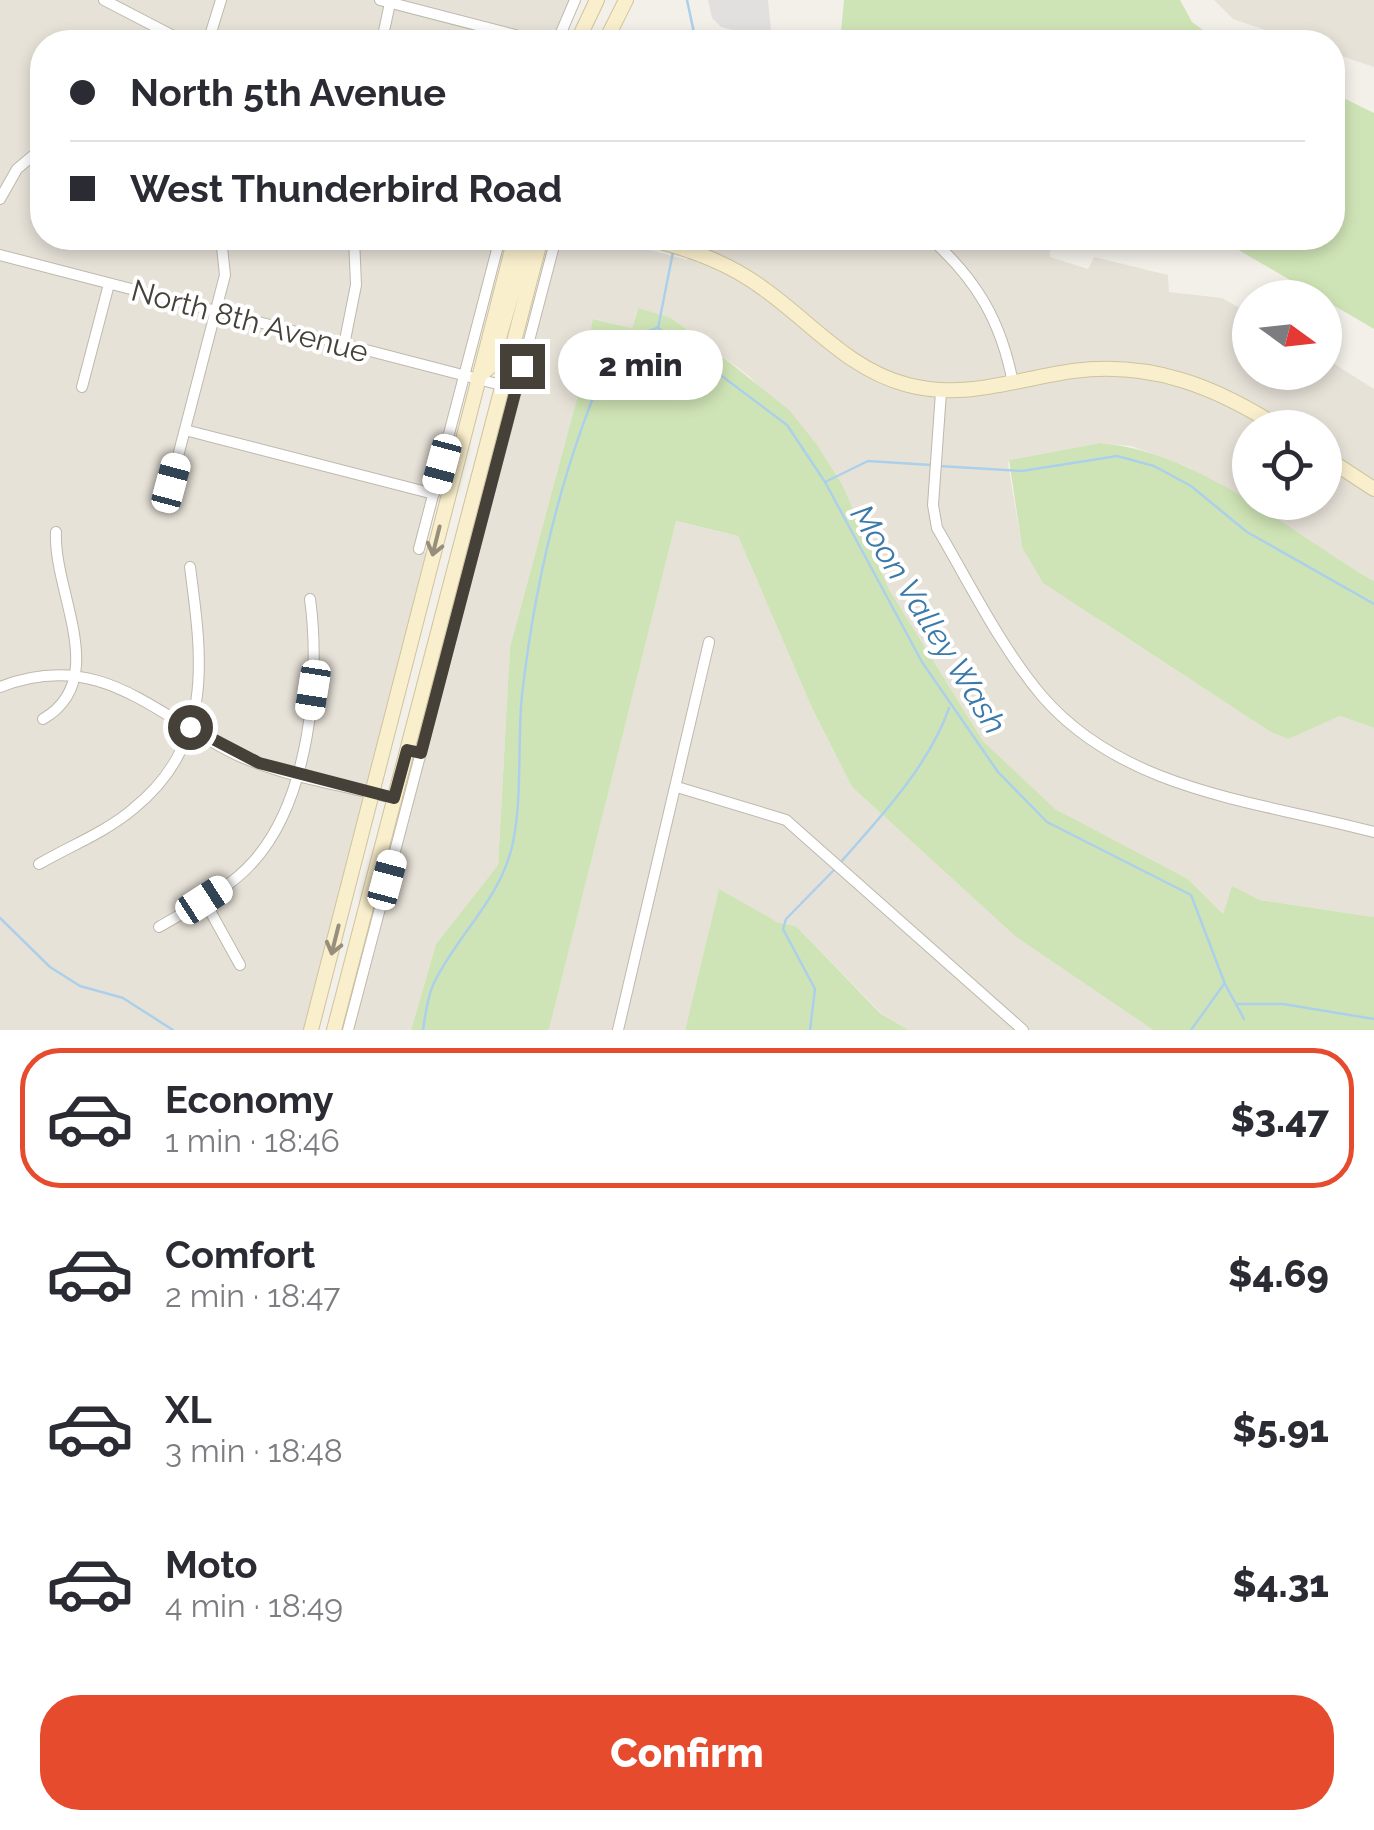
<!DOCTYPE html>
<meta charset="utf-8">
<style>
body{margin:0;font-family:Raleway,sans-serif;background:#f7f7f7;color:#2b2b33;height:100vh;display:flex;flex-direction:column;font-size:38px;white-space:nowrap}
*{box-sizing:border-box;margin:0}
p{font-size:32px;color:#7c7c81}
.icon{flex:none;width:55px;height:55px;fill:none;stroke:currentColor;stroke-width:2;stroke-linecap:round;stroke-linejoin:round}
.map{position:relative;height:1030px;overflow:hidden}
.details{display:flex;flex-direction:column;background:#fff;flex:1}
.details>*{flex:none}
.top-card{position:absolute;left:30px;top:30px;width:1315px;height:220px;border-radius:40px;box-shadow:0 5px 15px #0003;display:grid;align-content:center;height:220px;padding:0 40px;background:#fff}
.needle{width:65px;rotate:105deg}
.controls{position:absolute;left:1232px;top:280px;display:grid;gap:20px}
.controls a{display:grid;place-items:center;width:110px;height:110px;border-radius:50%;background:#fff;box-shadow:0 5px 15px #0003;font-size:50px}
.end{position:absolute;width:45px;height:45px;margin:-22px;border:12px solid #464138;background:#fff;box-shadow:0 0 0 5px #fff}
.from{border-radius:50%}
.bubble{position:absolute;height:70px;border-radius:35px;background:#fff;box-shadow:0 5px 15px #0003;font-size:32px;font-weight:800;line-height:70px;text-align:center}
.car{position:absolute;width:30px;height:60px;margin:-30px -15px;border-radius:12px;box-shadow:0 0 8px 2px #0007;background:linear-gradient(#fff 24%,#345 0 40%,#fff 0 76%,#345 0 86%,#fff 0)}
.top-card b{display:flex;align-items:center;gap:35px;height:95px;font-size:38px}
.top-card b+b{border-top:2px solid #e1e1e2}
.top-card i{width:25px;height:25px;background:#2b2b33}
ul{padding:18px 0 0;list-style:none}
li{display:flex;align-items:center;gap:30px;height:140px;margin:0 20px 15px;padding:0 20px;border:5px solid transparent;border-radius:40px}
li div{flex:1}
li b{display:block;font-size:38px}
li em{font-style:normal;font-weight:800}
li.current{border-color:#e64b2e}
li>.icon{width:90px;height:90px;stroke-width:1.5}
.action{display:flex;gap:20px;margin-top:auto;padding:20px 40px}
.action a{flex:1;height:115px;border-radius:40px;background:#e64b2e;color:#fff;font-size:40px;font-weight:800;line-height:115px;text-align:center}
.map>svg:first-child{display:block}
</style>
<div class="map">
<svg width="1374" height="1030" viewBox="0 0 1374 1030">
<rect width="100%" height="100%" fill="#f3f0ea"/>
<!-- residential -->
<path fill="#e7e2d8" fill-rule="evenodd" d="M0,0H571L553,42H42V238H496L415,550L427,553L304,1030H0Z
M1214,0H1374V67L1333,53L1332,42H1301L1233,19Z
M550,238H605L687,260L694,238H1043L1050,243V257L1088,269L1094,257L1168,275L1169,292L1222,298L1250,314V372H1325V358L1374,389V581L1188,467L1131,446L1100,443L1009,460L1008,464L1022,547L1102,622L1269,731L1288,738L1340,716L1374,728V917L1260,900L1232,887L1223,914L1188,879L1054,809L983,741L889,589L842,484L818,446L750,377L703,341L671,318L637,309L632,328L594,319L580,387L510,647L498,865L436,944L411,1030H341ZM1250,428H1325V502H1250Z
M675,521L738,536L811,706L852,787L1016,937L1153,1030H909L881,1013L796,926L779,923L719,890L685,1030H549Z"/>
<!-- green -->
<path fill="#cfe4b6" d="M844,0H1180L1192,22L1219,42H840Z
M1333,93L1374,113V329L1218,238H1332Z
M638,308L671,318L703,341L789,410L818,446L842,484L889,589L983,741L1055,809L1188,879L1223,914L1232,886L1260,900L1374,917V1030H1153L1016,937L852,787L811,706L738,536L676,521L549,1030H411L436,944L498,865L510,647L580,387L593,319L632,328Z
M1100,443C1201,452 1289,532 1374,581V728L1340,716L1288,739L1269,731L1043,583L1022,547L1009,460Z
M719,889L779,923L796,926L880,1013L909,1030H685Z"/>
<!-- parking -->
<path fill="#e2e0de" d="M708,0H768L772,41L721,27L712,18Z"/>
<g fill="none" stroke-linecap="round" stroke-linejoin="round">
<!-- stream -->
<path stroke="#acd0ea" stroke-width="2.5" d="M687,0L696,42
M673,252L658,328L787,425L825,482L922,662L998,772L1047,822L1191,895L1225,984L1244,1019
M939,466L1022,471L1117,456L1154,466L1191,486L1247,532L1374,604
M825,482L868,461L931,465
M839,864C879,819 929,766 949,708
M0,918L50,967L80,986L123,998L173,1030
M1237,1004H1283L1374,1019
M423,1030C425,1016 427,999 433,985C456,936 499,901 512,847C523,798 517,744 522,695C536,573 565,453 617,342L657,328
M810,1030L815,989L783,929L786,919L834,870
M1191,1030L1224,984"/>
<!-- street casing -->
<g stroke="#beb8ad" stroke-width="12">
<path id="street" d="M104,0L185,42
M380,0L542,42
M208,42L221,0
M387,42L384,31L390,3
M557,42L575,0
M0,199L17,169L42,148
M930,238C977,280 1001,321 1013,383
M0,255L501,385
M344,345L356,285L354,238
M82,387L109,284
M941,392L933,505L937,528C970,584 1000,646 1042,696C1125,792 1258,801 1374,832
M185,430L434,494
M171,483L225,275L221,238
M419,549L500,238
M0,687C101,647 156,717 239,756C287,777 343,786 394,798
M43,719C111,680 53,592 56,532
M677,787L786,820L1023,1030
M39,864C70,846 106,832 133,809C215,743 202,658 190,567
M204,900L240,965
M159,927C191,908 228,890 253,862C309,800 321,678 310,599
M348,1030L556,238
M618,1030L709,642"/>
</g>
<!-- secondary casing -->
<g stroke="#cfc39d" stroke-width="16">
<path id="secondary" d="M577,42L597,0
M605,42L626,0
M646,238C689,249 728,262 764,289C812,323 849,370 908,385C965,400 1016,379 1073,371C1151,361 1215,386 1280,428
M477,378L491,366L528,238
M1325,457L1374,489
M311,1030L515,238
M334,1030L541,238"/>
</g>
<!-- street -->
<use href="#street" stroke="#fff" stroke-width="10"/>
<!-- secondary -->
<use href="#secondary" stroke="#faefcd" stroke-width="14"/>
</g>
<!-- one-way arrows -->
<defs><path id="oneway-shaft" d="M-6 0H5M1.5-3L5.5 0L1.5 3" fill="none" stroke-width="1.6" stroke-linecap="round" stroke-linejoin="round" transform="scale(2.5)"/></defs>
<g stroke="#978f7b">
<use href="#oneway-shaft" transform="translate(436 541) rotate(104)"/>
<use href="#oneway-shaft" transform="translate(335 940) rotate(104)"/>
</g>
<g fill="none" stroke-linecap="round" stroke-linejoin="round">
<!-- route -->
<path stroke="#464138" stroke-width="12" d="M190,727L259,763L394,798L407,750L421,753L522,366"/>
</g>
<g text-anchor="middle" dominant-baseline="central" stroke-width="8" stroke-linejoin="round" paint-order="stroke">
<!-- street labels -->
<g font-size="30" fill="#464138" stroke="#fff">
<text transform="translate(250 321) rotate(15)">North 8th Avenue</text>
</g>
<!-- water labels -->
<g font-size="32" font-style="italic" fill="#3b79a9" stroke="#fff">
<text transform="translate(929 619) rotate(58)">Moon Valley Wash</text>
</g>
</g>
</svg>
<div class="controls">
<a><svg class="needle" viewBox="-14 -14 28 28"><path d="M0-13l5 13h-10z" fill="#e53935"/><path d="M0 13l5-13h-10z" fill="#7c7c81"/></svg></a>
<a><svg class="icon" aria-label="locate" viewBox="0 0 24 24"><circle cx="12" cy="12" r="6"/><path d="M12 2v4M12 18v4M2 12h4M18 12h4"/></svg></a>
</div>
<i class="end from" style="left:190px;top:727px"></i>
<i class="end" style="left:522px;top:366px"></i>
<div class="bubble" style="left:558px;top:330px;width:165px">2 min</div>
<i class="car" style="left:442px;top:464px;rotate:195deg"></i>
<i class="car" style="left:171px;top:483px;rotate:15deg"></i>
<i class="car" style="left:313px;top:690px;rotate:189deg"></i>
<i class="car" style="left:387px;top:880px;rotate:15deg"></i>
<i class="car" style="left:204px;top:900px;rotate:57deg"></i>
<div class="top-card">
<b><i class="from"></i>North 5th Avenue</b>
<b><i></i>West Thunderbird Road</b>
</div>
</div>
<section class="details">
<ul>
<li class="current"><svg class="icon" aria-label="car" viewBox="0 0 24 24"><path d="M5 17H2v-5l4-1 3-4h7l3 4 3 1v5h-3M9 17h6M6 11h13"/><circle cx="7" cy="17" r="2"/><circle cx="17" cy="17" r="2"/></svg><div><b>Economy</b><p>1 min · 18:46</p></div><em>$3.47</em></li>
<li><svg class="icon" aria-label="car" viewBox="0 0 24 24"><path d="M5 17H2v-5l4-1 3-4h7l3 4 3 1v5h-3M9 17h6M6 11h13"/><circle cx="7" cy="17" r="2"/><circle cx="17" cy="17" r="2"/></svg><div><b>Comfort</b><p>2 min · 18:47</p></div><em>$4.69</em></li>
<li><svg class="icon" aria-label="car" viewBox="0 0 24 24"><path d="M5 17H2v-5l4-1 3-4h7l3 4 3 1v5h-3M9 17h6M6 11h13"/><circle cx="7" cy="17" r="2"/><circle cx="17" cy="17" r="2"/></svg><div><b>XL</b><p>3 min · 18:48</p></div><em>$5.91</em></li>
<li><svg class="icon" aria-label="car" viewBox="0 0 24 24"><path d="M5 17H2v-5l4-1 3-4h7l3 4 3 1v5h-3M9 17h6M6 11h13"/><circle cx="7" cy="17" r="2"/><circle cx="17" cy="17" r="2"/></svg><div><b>Moto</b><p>4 min · 18:49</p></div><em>$4.31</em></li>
</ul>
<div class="action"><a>Confirm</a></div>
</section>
